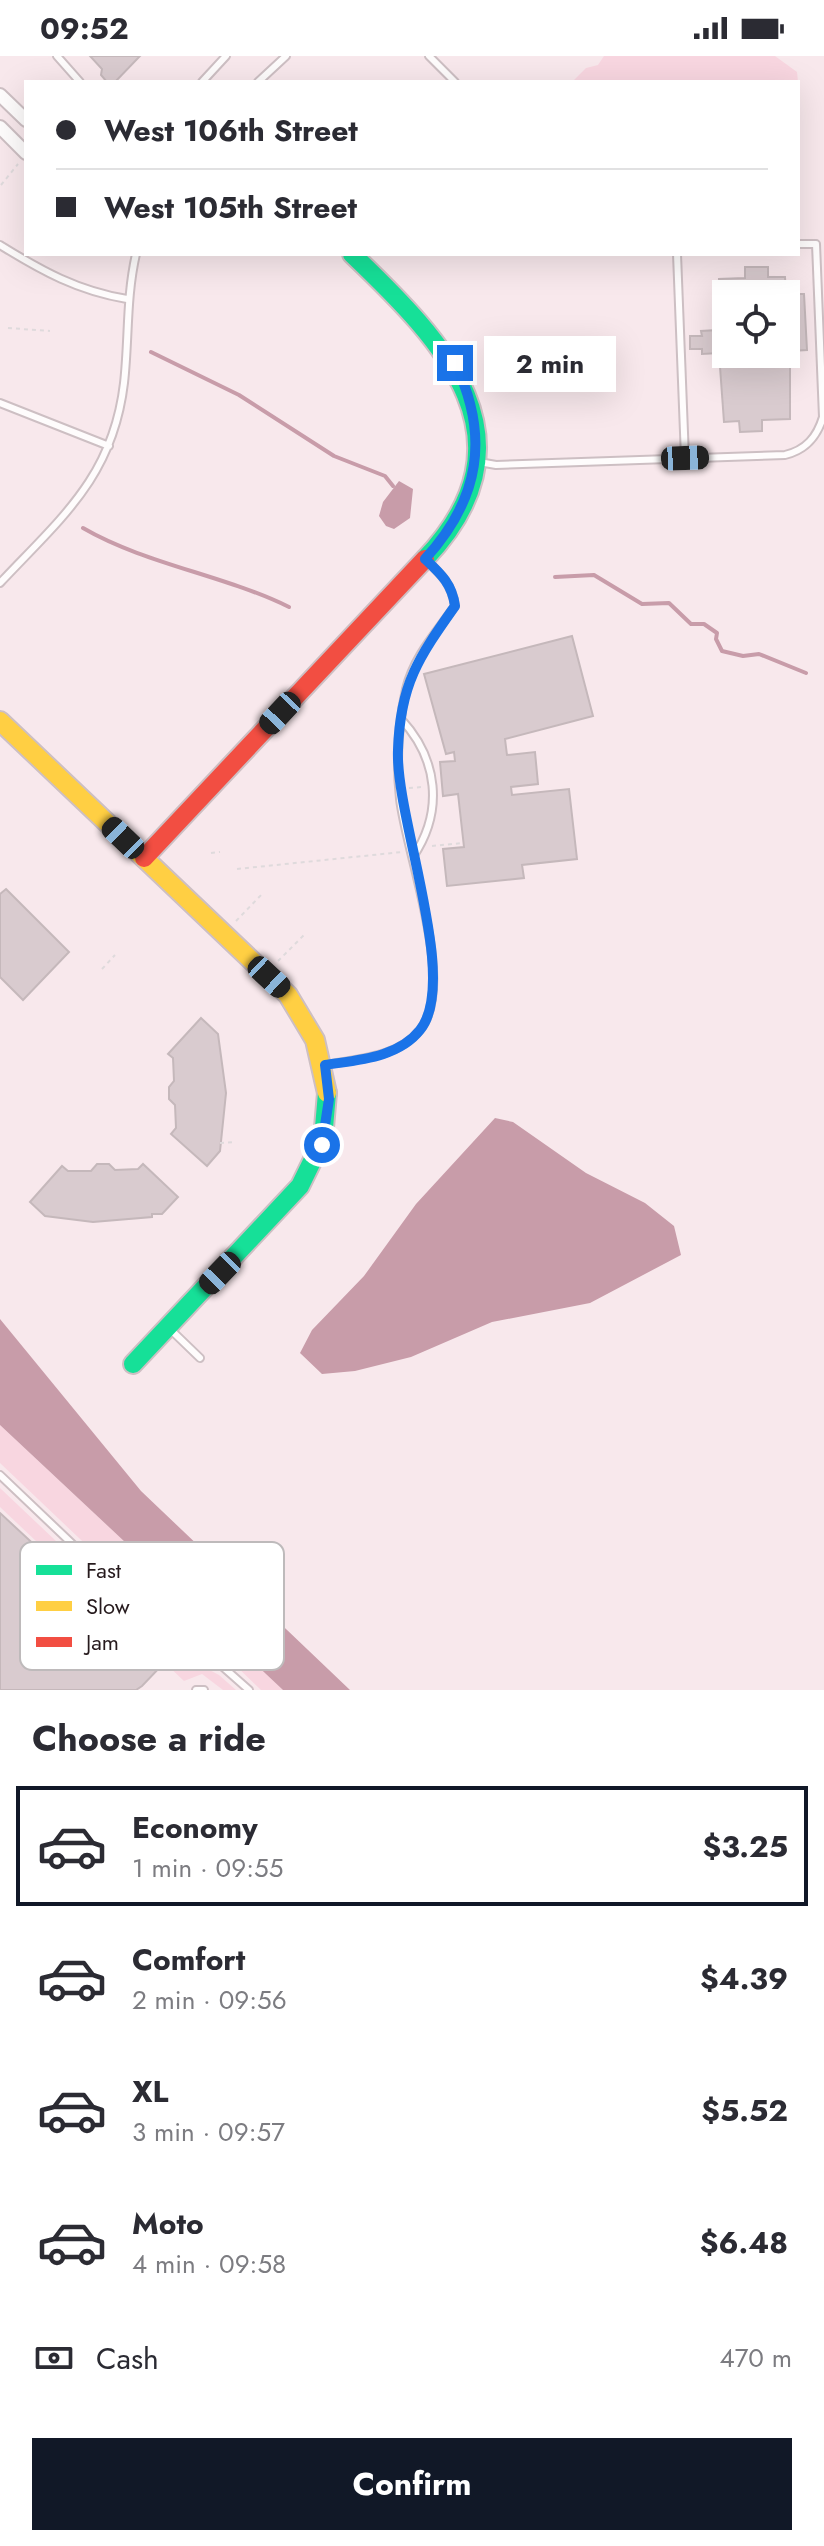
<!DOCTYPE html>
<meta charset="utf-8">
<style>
body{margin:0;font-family:Jost,sans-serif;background:#f7f7f7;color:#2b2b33;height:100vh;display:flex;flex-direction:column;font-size:30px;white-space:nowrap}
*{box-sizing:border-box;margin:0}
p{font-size:26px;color:#7c7c81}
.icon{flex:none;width:44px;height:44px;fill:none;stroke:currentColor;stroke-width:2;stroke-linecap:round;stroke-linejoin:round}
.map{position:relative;height:1634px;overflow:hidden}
.details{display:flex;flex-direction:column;background:#fff;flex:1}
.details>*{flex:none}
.banner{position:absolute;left:24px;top:24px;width:776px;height:176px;border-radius:0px;box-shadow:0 8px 32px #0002;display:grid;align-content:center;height:176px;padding:0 32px;background:#fff}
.buttons{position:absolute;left:712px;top:224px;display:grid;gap:16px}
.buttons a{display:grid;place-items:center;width:88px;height:88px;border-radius:0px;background:#fff;box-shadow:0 8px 32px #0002;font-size:40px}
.end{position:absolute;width:36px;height:36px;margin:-18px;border:10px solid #1a73e8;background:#fff;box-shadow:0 0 0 4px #fff}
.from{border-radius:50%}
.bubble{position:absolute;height:56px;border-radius:0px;background:#fff;box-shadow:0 8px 32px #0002;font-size:26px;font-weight:700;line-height:56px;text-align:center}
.car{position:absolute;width:24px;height:48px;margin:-24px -12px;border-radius:10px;box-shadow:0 0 6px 2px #0007;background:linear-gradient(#222 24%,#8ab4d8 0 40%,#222 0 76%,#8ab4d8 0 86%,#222 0)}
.banner b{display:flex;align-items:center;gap:28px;height:76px;font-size:30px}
.banner b+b{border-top:2px solid #e1e1e2}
.banner i{width:20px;height:20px;background:#2b2b33}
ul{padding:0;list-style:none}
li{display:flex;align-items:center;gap:24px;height:120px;margin:0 16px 12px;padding:0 16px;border:4px solid transparent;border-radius:0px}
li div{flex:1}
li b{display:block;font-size:30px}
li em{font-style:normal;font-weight:700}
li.selected{border-color:#111827}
li>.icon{width:72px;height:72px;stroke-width:1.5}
h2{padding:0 32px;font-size:36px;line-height:96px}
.pay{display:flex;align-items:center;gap:20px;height:88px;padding:0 32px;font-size:30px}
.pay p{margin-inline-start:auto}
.primary-button{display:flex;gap:16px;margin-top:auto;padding:16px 32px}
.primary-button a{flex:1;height:92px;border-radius:0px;background:#111827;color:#fff;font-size:32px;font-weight:700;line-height:92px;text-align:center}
.status{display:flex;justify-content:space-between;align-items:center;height:56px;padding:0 40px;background:#fff;direction:ltr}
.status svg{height:22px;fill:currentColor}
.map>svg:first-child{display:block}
</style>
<div class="status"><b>09:52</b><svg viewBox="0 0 49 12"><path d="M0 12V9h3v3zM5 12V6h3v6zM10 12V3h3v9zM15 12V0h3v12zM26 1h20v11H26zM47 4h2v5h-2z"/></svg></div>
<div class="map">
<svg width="824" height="1634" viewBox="0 0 824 1634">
<rect width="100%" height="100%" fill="#f8e8ec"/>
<!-- green -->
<path fill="#f8d6e0" d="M604,0H775L797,16L798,26H572L586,12L598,9Z
M0,1369L283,1634H261L231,1605L188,1583L184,1576L179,1577L0,1407Z
M0,1432L170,1593L219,1619L236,1634H223L202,1618L184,1625L0,1451Z"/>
<!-- water -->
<path fill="#c89ca9" d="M399,425L413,433L410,462L394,473L386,470L379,460L383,446Z
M495,1062L513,1066L586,1117L645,1147L674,1170L681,1199L590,1247L492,1266L411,1301L355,1315L322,1318L300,1297L312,1274L364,1220L416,1148Z
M0,1263L141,1435L350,1634H283L0,1369Z"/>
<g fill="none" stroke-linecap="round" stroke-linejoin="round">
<!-- stream -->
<path stroke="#c89ca9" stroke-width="4" d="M151,296L239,339L334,400L385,420L393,430
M83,472C145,508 224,519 289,551
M555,521L594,519L642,548L669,547L691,568H704L717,577L716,583L722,595L743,600L759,598L806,617"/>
</g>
<!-- building -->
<path fill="#d9cbcf" stroke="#c5b8bb" stroke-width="2" d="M90,0H140L115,26H107L101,19L102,13Z
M745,211H768V221H785L786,238H726V298H786V238H804L807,294L790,295V363L762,364V375L740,376L739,365L724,366L719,297L702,298V293H690V280H702L701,275L718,274L719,223L745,222Z
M572,580L593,660L505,683L507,699L535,696L538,728L511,731L512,739L569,733L577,803L522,809L524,822L447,830L443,793L464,791L458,738L443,740L440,706L455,705L454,696L446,698L424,618Z
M6,833L69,896L23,944L0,921V838Z
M201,962L218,978L226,1037L220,1095L207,1110L171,1078L176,1072L175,1049L169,1043V1031L174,1025L173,1002L168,998Z
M97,1108H109L115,1114L138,1113L143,1108L178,1141L162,1158H152V1161L93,1166L45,1160L30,1146L62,1110L68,1115H91Z
M0,1457L163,1608L142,1630L136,1634H0Z"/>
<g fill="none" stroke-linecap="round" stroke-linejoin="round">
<!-- lane casing -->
<g stroke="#cdbfc3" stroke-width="10">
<path id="lane" d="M57,0L80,26
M429,0L455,26
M202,26L226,0
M258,26L286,0
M0,189C42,215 78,235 127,243
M677,198L685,402
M0,347L109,390
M479,406L496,409L785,399C806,394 817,381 823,361L816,188H798
M0,527C61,462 113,421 124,327C129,283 126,242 136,198
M401,663C438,703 444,755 413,801
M325,1009C357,1003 398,1002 420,974C457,928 406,798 400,743C396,706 398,669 406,633C414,600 436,577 455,550C452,529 442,519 427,505
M171,1274L200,1302
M0,1419L170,1581L223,1611L249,1634
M196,1634H204"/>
</g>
<!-- street casing -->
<g stroke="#cdbfc3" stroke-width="16">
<path id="street" d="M0,39L26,64
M0,71L26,97"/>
</g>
<!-- fast casing -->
<g stroke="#cdbfc3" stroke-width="22">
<path id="fast" d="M352,198C444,286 539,383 425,503
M133,1308L300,1130L323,1083L327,1037"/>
</g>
<!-- slow casing -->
<g stroke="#cdbfc3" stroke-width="22">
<path id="slow" d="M0,665L288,939L315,984L327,1037"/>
</g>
<!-- jam casing -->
<g stroke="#cdbfc3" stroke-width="22">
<path id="jam" d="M144,802L425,503"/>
</g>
<!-- path -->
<path stroke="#dfdadc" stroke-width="2" stroke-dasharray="4 4" stroke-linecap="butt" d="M1,129L18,108
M8,272L50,275
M409,732L422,731
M432,790L463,787
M211,797L220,796
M237,813L402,796
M236,865L263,837
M278,905L305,878
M102,913L115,899
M220,1087L236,1086"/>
<!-- lane -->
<use href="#lane" stroke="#fefcfc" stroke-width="6"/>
<!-- street -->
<use href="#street" stroke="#fefcfc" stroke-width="12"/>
<!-- fast -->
<use href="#fast" stroke="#16e098" stroke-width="18"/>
<!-- slow -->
<use href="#slow" stroke="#ffcf43" stroke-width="18"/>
<!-- jam -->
<use href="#jam" stroke="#f24e42" stroke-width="18"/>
</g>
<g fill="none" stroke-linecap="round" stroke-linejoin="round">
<!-- route -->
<path stroke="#1a73e8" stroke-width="10" d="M322,1089L329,1043L325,1009C357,1004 398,1002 420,974C460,925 395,761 398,694C400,628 419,601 455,550C452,528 441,518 425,503C480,443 490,380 455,307"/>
</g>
<!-- legend -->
<rect x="20" y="1486" width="264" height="128" rx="12" fill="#fff" stroke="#bebabb" stroke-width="2"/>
<rect x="36" y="1509" width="36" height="10" fill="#16e098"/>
<rect x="36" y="1545" width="36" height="10" fill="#ffcf43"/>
<rect x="36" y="1581" width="36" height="10" fill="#f24e42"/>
<g font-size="22" fill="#261a1d">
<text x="86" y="1522">Fast</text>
<text x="86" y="1558">Slow</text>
<text x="86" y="1594">Jam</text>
</g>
</svg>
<div class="buttons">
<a><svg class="icon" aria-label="locate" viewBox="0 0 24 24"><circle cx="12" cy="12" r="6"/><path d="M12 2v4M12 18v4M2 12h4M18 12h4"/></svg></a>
</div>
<i class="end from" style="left:322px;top:1089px"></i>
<i class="end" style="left:455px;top:307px"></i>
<div class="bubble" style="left:484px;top:280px;width:132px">2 min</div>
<i class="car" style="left:685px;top:402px;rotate:88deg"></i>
<i class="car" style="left:280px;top:657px;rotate:223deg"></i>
<i class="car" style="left:123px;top:782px;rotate:314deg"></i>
<i class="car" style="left:269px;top:921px;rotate:133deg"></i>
<i class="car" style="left:220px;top:1217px;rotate:224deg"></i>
<div class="banner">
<b><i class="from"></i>West 106th Street</b>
<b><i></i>West 105th Street</b>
</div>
</div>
<section class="details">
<h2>Choose a ride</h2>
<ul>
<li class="selected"><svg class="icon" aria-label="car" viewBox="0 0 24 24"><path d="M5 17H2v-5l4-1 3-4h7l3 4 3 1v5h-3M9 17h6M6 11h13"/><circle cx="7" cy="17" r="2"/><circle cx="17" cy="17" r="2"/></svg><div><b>Economy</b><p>1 min · 09:55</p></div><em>$3.25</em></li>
<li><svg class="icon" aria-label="car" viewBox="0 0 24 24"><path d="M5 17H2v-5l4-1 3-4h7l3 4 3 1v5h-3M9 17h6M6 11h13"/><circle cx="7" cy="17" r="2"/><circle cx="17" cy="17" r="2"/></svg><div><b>Comfort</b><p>2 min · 09:56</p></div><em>$4.39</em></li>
<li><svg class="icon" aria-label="car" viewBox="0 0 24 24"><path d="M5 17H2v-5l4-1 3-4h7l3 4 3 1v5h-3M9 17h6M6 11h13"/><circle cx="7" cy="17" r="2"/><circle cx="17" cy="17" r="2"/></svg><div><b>XL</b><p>3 min · 09:57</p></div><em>$5.52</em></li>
<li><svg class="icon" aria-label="car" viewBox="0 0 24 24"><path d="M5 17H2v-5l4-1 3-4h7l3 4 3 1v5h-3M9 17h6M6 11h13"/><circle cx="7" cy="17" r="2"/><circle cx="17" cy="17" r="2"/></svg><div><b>Moto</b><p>4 min · 09:58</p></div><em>$6.48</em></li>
</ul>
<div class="pay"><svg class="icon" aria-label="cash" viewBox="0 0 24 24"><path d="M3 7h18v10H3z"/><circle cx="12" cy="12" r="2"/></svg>Cash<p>470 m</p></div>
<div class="primary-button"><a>Confirm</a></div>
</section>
